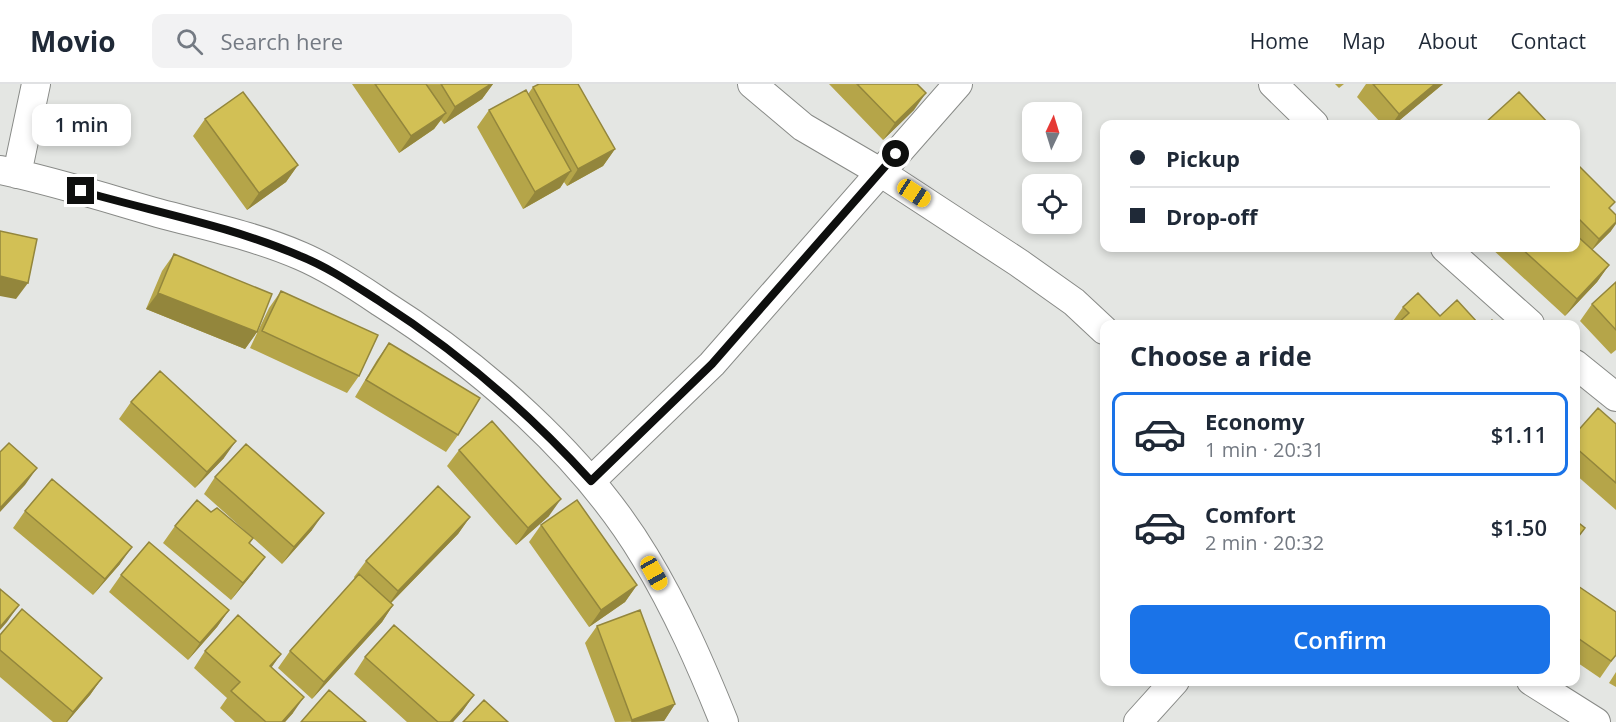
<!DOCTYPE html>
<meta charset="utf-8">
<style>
body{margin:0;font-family:"Open Sans",sans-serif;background:#f2f2f3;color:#1f2937;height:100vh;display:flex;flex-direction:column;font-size:22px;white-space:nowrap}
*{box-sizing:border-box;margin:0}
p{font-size:20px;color:#747a83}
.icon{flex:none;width:33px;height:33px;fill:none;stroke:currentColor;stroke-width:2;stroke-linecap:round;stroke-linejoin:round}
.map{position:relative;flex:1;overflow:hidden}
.panel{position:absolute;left:1100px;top:236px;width:480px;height:366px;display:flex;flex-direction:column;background:#fff;border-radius:12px;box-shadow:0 3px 9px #0003}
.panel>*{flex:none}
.hud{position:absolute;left:1100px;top:36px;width:480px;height:132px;border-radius:12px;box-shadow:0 3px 9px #0003;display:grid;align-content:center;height:132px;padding:0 30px;background:#fff}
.needle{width:39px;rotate:4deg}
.controls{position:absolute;left:1022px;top:18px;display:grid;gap:12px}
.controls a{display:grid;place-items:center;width:60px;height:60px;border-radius:12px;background:#fff;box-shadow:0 3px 9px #0003;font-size:30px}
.end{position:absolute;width:27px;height:27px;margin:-14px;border:8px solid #0e0f0e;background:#fff;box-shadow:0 0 0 3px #fff}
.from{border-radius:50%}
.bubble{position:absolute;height:42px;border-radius:12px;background:#fff;box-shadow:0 3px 9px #0003;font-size:20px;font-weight:600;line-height:42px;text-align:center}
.car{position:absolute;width:18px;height:36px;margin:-18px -9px;border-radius:8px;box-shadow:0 0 4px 2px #0007;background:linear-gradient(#f5c518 24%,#345 0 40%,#f5c518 0 76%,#345 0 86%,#f5c518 0)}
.hud b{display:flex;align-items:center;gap:21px;height:57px;font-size:22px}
.hud b+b{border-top:2px solid #e0e1e3}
.hud i{width:15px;height:15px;background:#1f2937}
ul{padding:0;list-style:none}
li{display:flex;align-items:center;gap:18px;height:84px;margin:0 12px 9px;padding:0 18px;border:3px solid transparent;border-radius:12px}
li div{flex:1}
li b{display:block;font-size:22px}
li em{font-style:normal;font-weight:600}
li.current{border-color:#1a73e8}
li>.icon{width:54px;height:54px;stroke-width:1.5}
h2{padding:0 30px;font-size:27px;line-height:72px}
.action{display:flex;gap:12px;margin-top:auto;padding:12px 30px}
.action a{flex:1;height:69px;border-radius:12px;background:#1a73e8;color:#fff;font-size:24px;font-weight:600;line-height:69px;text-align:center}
header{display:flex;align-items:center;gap:36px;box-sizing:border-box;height:84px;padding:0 30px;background:#fff;border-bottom:2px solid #e0e1e3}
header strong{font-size:28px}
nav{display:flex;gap:33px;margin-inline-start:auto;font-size:21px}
.search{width:420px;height:54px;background:#f2f2f3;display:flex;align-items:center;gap:15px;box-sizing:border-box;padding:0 21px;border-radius:12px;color:#747a83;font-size:22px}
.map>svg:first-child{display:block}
</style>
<header>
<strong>Movio</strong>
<div class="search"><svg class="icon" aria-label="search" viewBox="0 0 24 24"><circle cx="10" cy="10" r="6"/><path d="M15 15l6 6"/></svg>Search here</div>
<nav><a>Home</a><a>Map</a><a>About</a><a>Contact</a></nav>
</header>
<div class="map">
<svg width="1616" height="638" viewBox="0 0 1616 638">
<rect width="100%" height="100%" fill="#e4e6e3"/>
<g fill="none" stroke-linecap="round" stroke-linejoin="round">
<!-- minor casing -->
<g stroke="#888a87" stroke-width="30">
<path id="minor" d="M752,0L803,43L880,88L1019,179L1074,218L1104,246
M1273,0L1314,40
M0,86C53,97 106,114 158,129C206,142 255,152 301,172C329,184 355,201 380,218C480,281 584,371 645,473C677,526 701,581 724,638
M17,90L36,0
M1445,164L1530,240
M1575,280L1616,313
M591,397L712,280L958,0
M1531,597L1596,638
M1138,638L1175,597"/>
</g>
<!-- minor -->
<use href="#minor" stroke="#fff" stroke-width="28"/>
</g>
<!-- wall -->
<path fill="#b5a549" d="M352,0H493L482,15L444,40L441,36L434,45L399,69Z
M829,0H917L914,26L883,56Z
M1335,0H1344L1339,4Z
M1366,0H1443L1395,40H1382L1357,13Z
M533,3L615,65L603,82L567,102L564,98L560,104L523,125L477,43L489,26L528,10Z
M205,35L298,81L286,98L247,126L193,52Z
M1575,86L1610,125L1611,147L1592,166L1609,181L1597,198L1565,232L1491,164H1575Z
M174,170L257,248L245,265L146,225L162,187Z
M1616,198V266L1611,270L1580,237L1592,220Z
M281,207L359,292L347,309L250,264L269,224Z
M1403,223L1440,232L1477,240H1391Z
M389,259L458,351L446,368L355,313L377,276Z
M131,318L224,374L195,404L119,335Z
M1616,340V426L1575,390V350Z
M459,366L549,432L516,461L447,382Z
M215,393L312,446L282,480L204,410Z
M25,427L120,480L93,511L13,444Z
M211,428L253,454L250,459L253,489L231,516L163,459L175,442Z
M470,433L458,450L391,519L393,521L382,538L312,615L278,584L290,567L355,495L354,493L366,477Z
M541,441L637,501L625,518L589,543L529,458Z
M121,491L229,526L217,543L188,576L109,508Z
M1575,500L1616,571L1600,594L1575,577Z
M597,542L675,620L664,637L615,638L585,559Z
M0,551L102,594L90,611L67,638H53L0,593Z
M205,567L281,570L271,583L293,629L285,638H235L220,624L227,614L194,584Z
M365,573L474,611L462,628L453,638H407L354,590Z
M1616,588V603L1609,599Z"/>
<!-- shaded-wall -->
<path fill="#93863c" d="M491,0H493L482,15L444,40L455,23Z
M1435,0H1443L1395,40H1392L1399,30Z
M926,9L914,26L883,56L895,39Z
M446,29L434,45L399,69L411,52Z
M615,65L603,82L567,102L578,85Z
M298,81L286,98L247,126L259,109Z
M571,87L560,104L523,125L535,108Z
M1616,138V140L1611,147L1591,167L1599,155Z
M1609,181L1597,198L1565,232L1577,215Z
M0,192L28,199L16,215L0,212Z
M158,209L257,248L245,265L146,225Z
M236,357L224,374L195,404L207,388Z
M37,384L25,401L0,428V424Z
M561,415L549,432L516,461L528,444Z
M324,429L312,446L282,480L294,463Z
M470,433L458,450L386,524L398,507Z
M132,463L120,480L93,511L105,495Z
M265,473L253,489L231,516L243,499Z
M637,501L625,518L589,543L601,526Z
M19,521L7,538L0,546V543Z
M393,521L382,538L312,615L324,598Z
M229,526L217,543L188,576L200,559Z
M281,570L269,587L270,582Z
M102,594L90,611L67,638H66L73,628Z
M474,611L462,628L453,638H450Z
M304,613L293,629L285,638H282Z
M675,620L664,637L631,638L632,636Z"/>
<!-- building -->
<path fill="#d2c055" stroke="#93863c" stroke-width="1.5" d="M375,0H426L446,29L411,52Z
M441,0H491L455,23Z
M539,0H578L615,65L578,85L533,3Z
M857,0H917L926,9L895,39Z
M1373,0H1435L1399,30Z
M526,6L571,87L535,108L489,26Z
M243,8L298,81L259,109L205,35Z
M1519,8L1549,40H1484Z
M1579,82L1615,118L1609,124L1616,131V138L1599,155L1575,131V86Z
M0,147L37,155L28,199L0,192Z
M1575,150L1609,181L1577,215L1521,164H1575Z
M174,170L272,210L257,248L158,209Z
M1616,198V246L1592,220Z
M281,207L378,251L359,292L262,247Z
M1418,209L1440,232L1457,216L1478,239L1476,240H1397L1409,229L1403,223Z
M1492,236L1497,240H1488Z
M389,259L480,314L458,351L366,296Z
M160,287L236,357L207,388L131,318Z
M1598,324L1616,340V399L1575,363V350Z
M492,337L561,415L528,444L459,366Z
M9,359L37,384L0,424V368Z
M246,360L324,429L294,463L215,393Z
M52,395L132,463L105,495L25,427Z
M438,402L470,433L398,507L366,477Z
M197,416L211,428L217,424L253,454L249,459L265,473L243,499L175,442Z
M577,416L637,501L601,526L541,441Z
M1575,436L1585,444L1575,457Z
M149,458L229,526L200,559L121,491Z
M359,490L393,521L324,598L290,567Z
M1575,500L1616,528V571L1611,577L1575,552Z
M0,505L19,521L0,543Z
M22,525L102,594L73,628L0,566V551Z
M640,526L675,620L632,636L597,542Z
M238,531L281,570L270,582L304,613L282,638H266L231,607L240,598L205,567Z
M394,541L474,611L450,638H438L365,573Z
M329,606L366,638H301Z
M484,616L508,638H463Z"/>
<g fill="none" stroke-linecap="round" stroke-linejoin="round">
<!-- route -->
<path stroke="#0e0f0e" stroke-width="8" d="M81,107C154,128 231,142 300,172C328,183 354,201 379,217C457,267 528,328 591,397L712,280L896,70"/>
</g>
</svg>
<div class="controls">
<a><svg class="needle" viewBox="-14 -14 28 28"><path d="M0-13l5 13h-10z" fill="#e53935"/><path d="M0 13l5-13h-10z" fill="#747a83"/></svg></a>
<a><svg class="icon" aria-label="locate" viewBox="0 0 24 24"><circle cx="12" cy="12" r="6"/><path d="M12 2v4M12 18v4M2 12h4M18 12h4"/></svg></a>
</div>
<i class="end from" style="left:896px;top:70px"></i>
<i class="end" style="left:81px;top:107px"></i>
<div class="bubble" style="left:32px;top:20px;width:99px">1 min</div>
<i class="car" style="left:914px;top:109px;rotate:123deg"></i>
<i class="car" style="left:654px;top:489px;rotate:151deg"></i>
<div class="hud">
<b><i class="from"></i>Pickup</b>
<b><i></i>Drop-off</b>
</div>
<section class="panel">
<h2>Choose a ride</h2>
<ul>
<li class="current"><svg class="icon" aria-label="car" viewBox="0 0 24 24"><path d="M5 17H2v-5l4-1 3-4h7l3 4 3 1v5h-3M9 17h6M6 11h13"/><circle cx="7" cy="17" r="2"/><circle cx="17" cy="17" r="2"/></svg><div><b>Economy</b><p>1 min · 20:31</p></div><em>$1.11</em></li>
<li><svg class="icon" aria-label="car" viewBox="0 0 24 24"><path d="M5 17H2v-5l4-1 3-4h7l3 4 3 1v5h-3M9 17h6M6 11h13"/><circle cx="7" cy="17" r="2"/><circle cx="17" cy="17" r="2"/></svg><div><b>Comfort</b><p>2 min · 20:32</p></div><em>$1.50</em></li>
</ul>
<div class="action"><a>Confirm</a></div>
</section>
</div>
